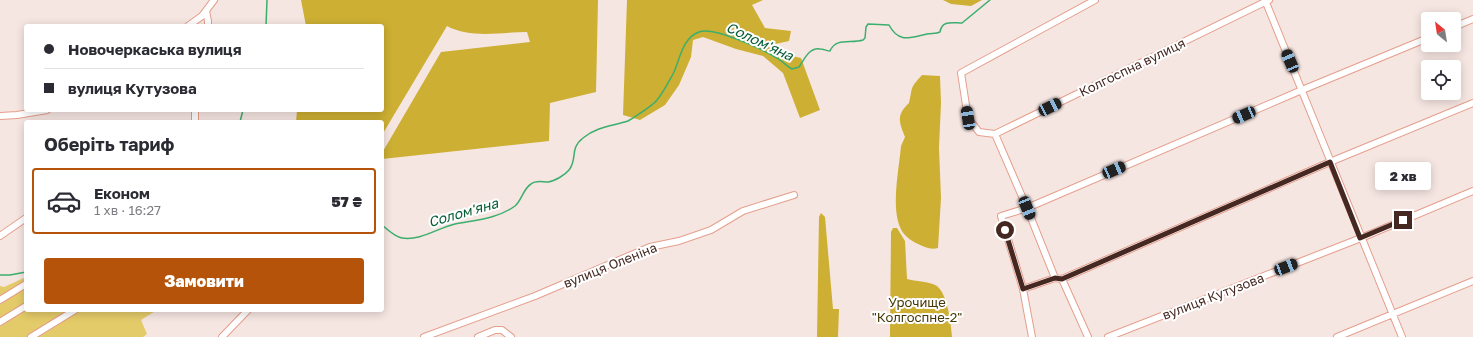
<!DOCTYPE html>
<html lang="uk">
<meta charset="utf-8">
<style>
body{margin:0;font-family:"Golos Text",sans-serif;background:#f2f2f3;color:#2b2b33;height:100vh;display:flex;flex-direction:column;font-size:15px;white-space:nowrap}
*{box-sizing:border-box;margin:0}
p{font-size:13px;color:#7c7c81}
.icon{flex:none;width:22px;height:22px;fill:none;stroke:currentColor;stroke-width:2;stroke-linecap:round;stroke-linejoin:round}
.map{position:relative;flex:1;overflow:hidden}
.drawer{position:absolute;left:24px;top:120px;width:360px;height:192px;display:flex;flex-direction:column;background:#fff;border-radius:4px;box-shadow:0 2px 10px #0003}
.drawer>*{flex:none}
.banner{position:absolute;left:24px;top:24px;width:360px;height:88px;border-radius:4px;box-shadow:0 2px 10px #0003;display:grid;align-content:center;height:88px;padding:0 20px;background:#fff}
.needle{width:26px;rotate:330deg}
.buttons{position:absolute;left:1421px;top:12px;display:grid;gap:8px}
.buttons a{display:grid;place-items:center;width:40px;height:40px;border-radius:4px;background:#fff;box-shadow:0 2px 10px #0003;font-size:20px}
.end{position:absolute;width:18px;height:18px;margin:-9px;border:5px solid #442821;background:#fff;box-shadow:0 0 0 2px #fff}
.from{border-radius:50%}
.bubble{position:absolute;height:28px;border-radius:4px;background:#fff;box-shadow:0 2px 10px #0003;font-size:13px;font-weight:800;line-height:28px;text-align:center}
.car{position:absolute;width:12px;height:24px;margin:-12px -6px;border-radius:5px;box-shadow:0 0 3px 1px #0007;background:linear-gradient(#222 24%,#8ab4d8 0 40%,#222 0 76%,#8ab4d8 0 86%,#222 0)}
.banner b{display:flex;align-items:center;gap:14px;height:38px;font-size:15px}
.banner b+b{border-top:1px solid #e1e1e2}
.banner i{width:10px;height:10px;background:#2b2b33}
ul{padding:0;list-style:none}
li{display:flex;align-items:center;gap:12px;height:66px;margin:0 8px 6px;padding:0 12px;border:2px solid transparent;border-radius:4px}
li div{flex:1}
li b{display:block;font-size:15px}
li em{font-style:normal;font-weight:800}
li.active{border-color:#b45309}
li>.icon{width:36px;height:36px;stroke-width:1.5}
h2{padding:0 20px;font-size:18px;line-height:48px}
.primary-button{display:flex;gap:8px;margin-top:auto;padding:8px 20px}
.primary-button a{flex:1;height:46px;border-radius:4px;background:#b45309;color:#fff;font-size:16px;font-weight:800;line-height:46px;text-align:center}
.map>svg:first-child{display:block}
</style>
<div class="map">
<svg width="1473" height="337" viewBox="0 0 1473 337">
<rect width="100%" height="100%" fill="#f6e6e2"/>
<!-- green -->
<path fill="#e4cb69" d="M26,277V310H157L141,320L147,334L143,337H0V286L4,287Z"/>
<!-- forest -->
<path fill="#cdaf33" d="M301,0H598L596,92L550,103L549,141L382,159V153L441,52L530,42L527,32C501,32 471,39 447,26L382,135V122H296L297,110H382V26H306Z
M627,0H763L752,5L765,28L791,31L789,41L766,46L788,55L801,58L820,110L800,118L783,73L763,56L736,49L703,37L693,40L691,57L679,85L665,105L640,120L623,115Z
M943,0H982L971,6L951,4Z
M922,75L940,76L941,103L939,148L941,198L938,248C930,250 925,247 918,244C911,241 902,234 900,227C891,206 899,169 901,146L905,137C899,122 896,115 909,103C913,87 909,89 922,75Z
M821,213L825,217L833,309H839L838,337H817L819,217Z
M893,228H897L905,241L907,279C914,281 932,282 937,286C948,295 951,324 952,337H890L891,232Z"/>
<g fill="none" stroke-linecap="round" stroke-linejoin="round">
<!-- stream -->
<path stroke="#3cae6e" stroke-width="1.5" d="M266,26L267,0
M240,122L243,110
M382,225C388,230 395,237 402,238C420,241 438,228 455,224C475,220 497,219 515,206C522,200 523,189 531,184C536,180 542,182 548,182C555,181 565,175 569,170C578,159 569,149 583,138C596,127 612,126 628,121C634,118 640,113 645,110C649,107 654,104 657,100C663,93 668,83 673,74C680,60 682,38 699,32C713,26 762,49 775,57C782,60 786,66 792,69L799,67C804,60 809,47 820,49C824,49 827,51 830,51C836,37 851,44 863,40L865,38L866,27L868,24L889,25C899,44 911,37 927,34C932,33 936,34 940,32C942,20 952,23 962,23L990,0
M0,275H10L26,272"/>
<!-- minor casing -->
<g stroke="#e59e8c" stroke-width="8">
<path id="minor" d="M1265,0L1402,337
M206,11L208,21V26
M188,26L202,16L214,0
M1454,27L1473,19
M0,116L17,115L47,110
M195,122V110
M995,134L1269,0
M0,236L26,218
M1055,278L1027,208L995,134L979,132L968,118L961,73L1095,0
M1062,279L1088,337
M1023,289L1055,278L1062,279L1330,162L1473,103
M0,300L26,284
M0,322L26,306
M31,337L75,310
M222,337L248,310
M424,337L535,296L650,247L679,241L711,230L743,211L794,195
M478,337L495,330H502L511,337
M1032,337L1023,289L1001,216L1027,208L1302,90L1428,38
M1108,337L1361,238L1473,191
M1337,337L1473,281"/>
</g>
<!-- minor -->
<use href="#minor" stroke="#fff" stroke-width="6"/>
</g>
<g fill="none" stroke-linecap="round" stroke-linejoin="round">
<!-- route -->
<path stroke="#442821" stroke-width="5" d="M1005,230L1023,289L1055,278L1062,279L1330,162L1360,238L1403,220"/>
</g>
<g text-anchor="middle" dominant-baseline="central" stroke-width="4" stroke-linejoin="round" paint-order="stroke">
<!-- street labels -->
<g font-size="13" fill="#442821" stroke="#fff">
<text transform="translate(1132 67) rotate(-26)">Колгоспна вулиця</text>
<text transform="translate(610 265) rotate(-22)">вулиця Оленіна</text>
<text transform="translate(1213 296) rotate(-21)">вулиця Кутузова</text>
</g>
<!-- park labels -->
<g font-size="13" fill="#443804" stroke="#fff">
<text x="917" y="302">Урочище<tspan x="917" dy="15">"Колгоспне-2"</tspan></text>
</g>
<!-- water labels -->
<g font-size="14" font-style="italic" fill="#065d34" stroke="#fff">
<text transform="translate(760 41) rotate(25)">Солом'яна</text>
<text transform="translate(463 212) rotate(-16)">Солом'яна</text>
</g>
</g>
</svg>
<div class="buttons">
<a><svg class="needle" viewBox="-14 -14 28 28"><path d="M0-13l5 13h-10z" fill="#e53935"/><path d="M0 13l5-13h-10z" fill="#7c7c81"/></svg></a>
<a><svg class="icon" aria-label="locate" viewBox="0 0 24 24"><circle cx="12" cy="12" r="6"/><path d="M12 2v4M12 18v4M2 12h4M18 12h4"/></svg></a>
</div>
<i class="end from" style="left:1005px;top:230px"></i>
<i class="end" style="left:1403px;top:220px"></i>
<div class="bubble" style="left:1375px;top:162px;width:56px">2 хв</div>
<i class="car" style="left:1290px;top:61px;rotate:337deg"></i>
<i class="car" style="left:1050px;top:107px;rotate:64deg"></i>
<i class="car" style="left:1244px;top:115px;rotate:247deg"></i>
<i class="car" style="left:968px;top:118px;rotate:351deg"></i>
<i class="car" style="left:1114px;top:170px;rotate:67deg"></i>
<i class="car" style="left:1027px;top:208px;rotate:158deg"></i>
<i class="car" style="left:1286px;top:267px;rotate:69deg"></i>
<div class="banner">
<b><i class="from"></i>Новочеркаська вулиця</b>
<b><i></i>вулиця Кутузова</b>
</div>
<section class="drawer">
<h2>Оберіть тариф</h2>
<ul>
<li class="active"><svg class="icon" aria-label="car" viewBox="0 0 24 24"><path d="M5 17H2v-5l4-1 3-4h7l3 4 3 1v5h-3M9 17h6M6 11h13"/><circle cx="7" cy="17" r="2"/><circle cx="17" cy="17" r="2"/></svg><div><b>Економ</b><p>1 хв · 16:27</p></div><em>57 ₴</em></li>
</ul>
<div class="primary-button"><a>Замовити</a></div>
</section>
</div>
